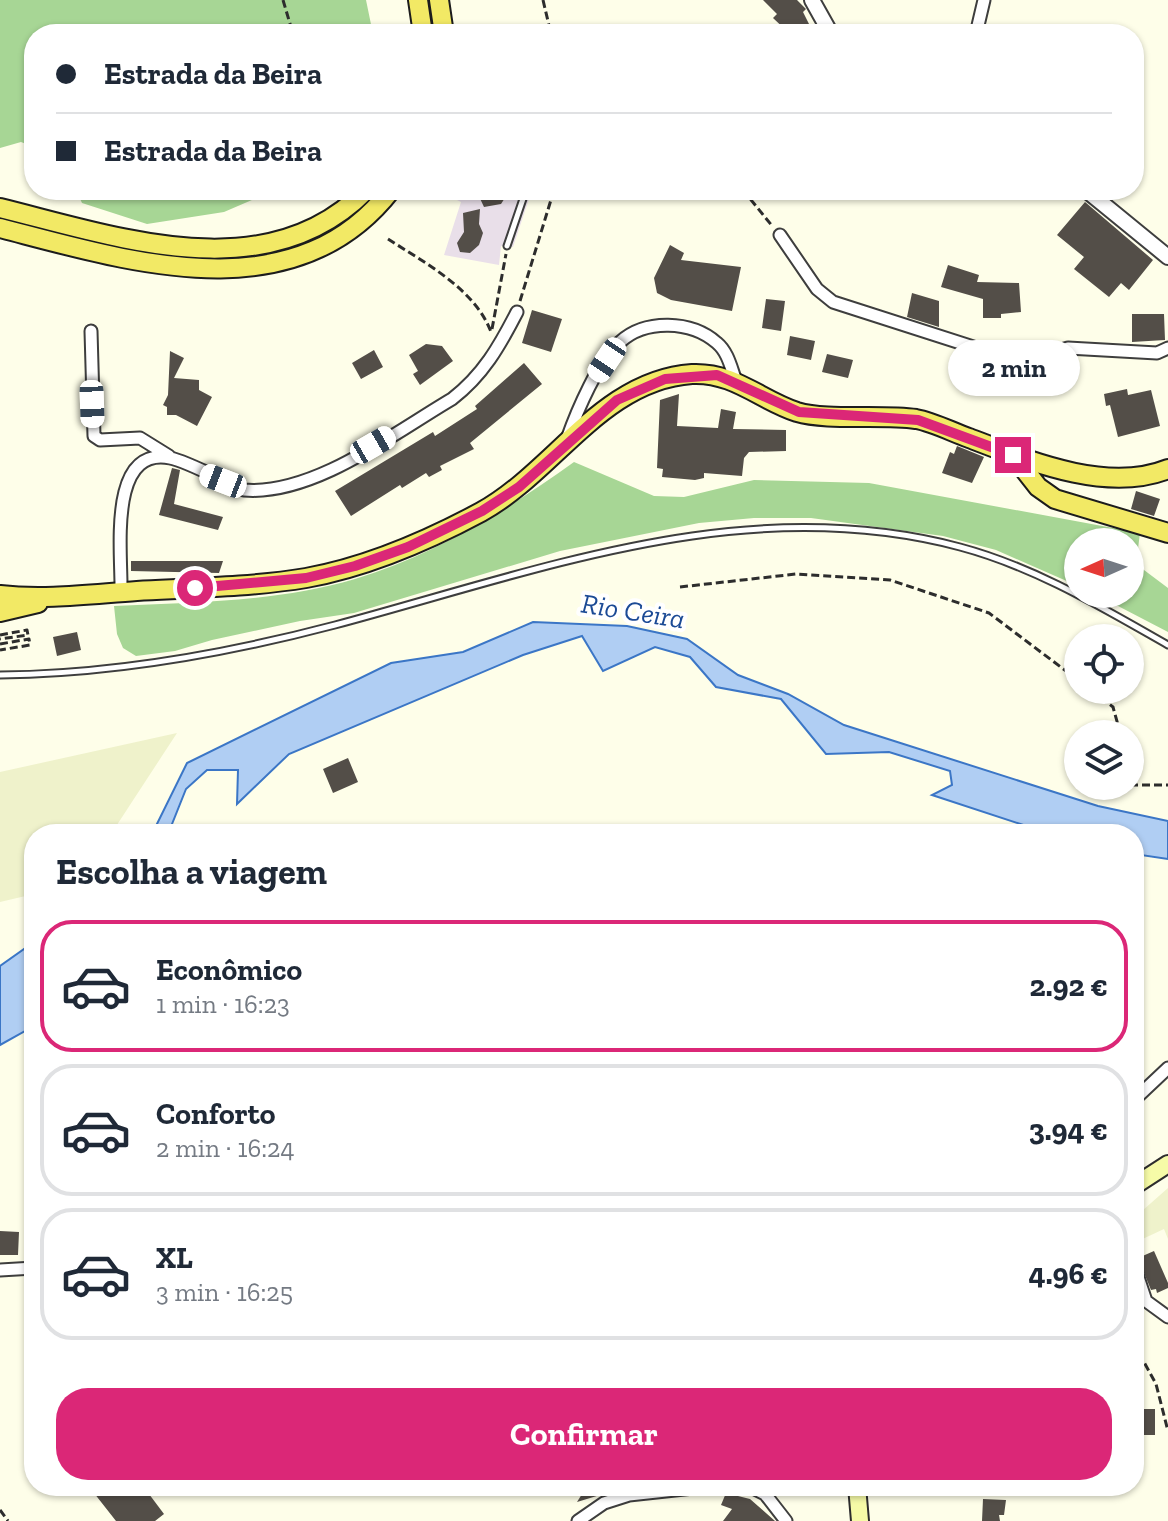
<!DOCTYPE html>
<html lang="pt">
<meta charset="utf-8">
<style>
body{margin:0;font-family:"Zilla Slab",serif;background:#f2f2f3;color:#1f2937;height:100vh;display:flex;flex-direction:column;font-size:30px;white-space:nowrap}
*{box-sizing:border-box;margin:0}
p{font-size:26px;color:#747a83}
.icon{flex:none;width:44px;height:44px;fill:none;stroke:currentColor;stroke-width:2;stroke-linecap:round;stroke-linejoin:round}
.map{position:relative;flex:1;overflow:hidden}
.details{position:absolute;left:24px;top:824px;width:1120px;height:672px;display:flex;flex-direction:column;background:#fff;border-radius:32px;box-shadow:0 2px 6px #0004}
.details>*{flex:none}
.hud{position:absolute;left:24px;top:24px;width:1120px;height:176px;border-radius:32px;box-shadow:0 2px 6px #0004;display:grid;align-content:center;height:176px;padding:0 32px;background:#fff}
.needle{width:52px;rotate:267deg}
.controls{position:absolute;left:1064px;top:528px;display:grid;gap:16px}
.controls a{display:grid;place-items:center;width:80px;height:80px;border-radius:50%;background:#fff;box-shadow:0 2px 6px #0004;font-size:40px}
.end{position:absolute;width:36px;height:36px;margin:-18px;border:10px solid #db2777;background:#fff;box-shadow:0 0 0 4px #fff}
.from{border-radius:50%}
.bubble{position:absolute;height:56px;border-radius:28px;background:#fff;box-shadow:0 2px 6px #0004;font-size:26px;font-weight:800;line-height:56px;text-align:center}
.car{position:absolute;width:24px;height:48px;margin:-24px -12px;border-radius:10px;box-shadow:0 0 6px 2px #0007;background:linear-gradient(#fff 24%,#345 0 40%,#fff 0 76%,#345 0 86%,#fff 0)}
.hud b{display:flex;align-items:center;gap:28px;height:76px;font-size:30px}
.hud b+b{border-top:2px solid #e0e1e3}
.hud i{width:20px;height:20px;background:#1f2937}
ul{padding:0;list-style:none}
li{display:flex;align-items:center;gap:24px;height:132px;margin:0 16px 12px;padding:0 16px;border:4px solid #e0e1e3;border-radius:32px}
li div{flex:1}
li b{display:block;font-size:30px}
li em{font-style:normal;font-weight:800}
li.current{border-color:#db2777}
li>.icon{width:72px;height:72px;stroke-width:1.5}
h2{padding:0 32px;font-size:36px;line-height:96px}
.primary-button{display:flex;gap:16px;margin-top:auto;padding:16px 32px}
.primary-button a{flex:1;height:92px;border-radius:32px;background:#db2777;color:#fff;font-size:32px;font-weight:800;line-height:92px;text-align:center}
.map>svg:first-child{display:block}
</style>
<div class="map">
<svg width="1168" height="1521" viewBox="0 0 1168 1521">
<rect width="100%" height="100%" fill="#fefee9"/>
<!-- industrial -->
<path fill="#e9dfe9" d="M458,190H532L513,247L501,246L499,265L444,255L461,202L457,200Z"/>
<!-- farmland -->
<path fill="#eff2cb" d="M177,733L111,834H34V894L0,902V772Z
M1168,1188V1239L1164,1229L1134,1243V1218Z"/>
<!-- forest -->
<path fill="#a7d695" d="M0,0H366L373,34H34V147L21,142L0,148Z
M76,190H275L224,212L147,224L82,203Z
M574,462L654,496L684,497L754,480L869,483L1140,533L1136,564L1168,588V632L1095,594H1130V542H1078V586L996,550L943,536L811,518H754L699,523L560,551L354,613L300,621L212,640L175,651L136,656L123,648L117,634L114,606C194,602 278,602 355,579C435,555 507,510 574,462Z"/>
<!-- water -->
<path fill="#b0cef3" stroke="#3b76c6" stroke-width="2" d="M533,622L627,626L687,639L738,675L788,694L844,725L1098,806L1168,821V859L1134,854V834H1051L932,795L952,785L950,771L889,752L826,754L781,699L716,687L690,657L655,647L603,671L582,636L523,655L289,754L237,804L238,770H207L186,789L168,834H152L187,763L391,663L463,652Z
M34,942V1026L0,1045V966Z"/>
<!-- building -->
<path fill="#534e48" d="M763,0H797L806,9L803,12L814,34H790L773,18L777,14Z
M476,190H510L501,204L484,207Z
M1085,202L1153,260L1129,290L1121,283L1109,297L1074,269L1084,257L1057,235Z
M480,209L479,224L483,233L479,245L470,253L460,252L457,243L464,232L463,213Z
M670,245L684,253L681,260L741,267L732,311L671,300L657,293L654,278Z
M948,265L979,275L977,282L1019,283L1021,312L1001,314V318H983V299L941,287Z
M912,293L939,301V327L907,317Z
M766,299L785,301L781,331L762,328Z
M532,310L562,319L551,352L522,343Z
M1132,314H1164L1165,340L1132,342Z
M790,336L815,341L811,360L787,355Z
M426,344L442,346L453,361L420,385L413,374L418,371L409,355Z
M374,350L383,367L361,379L352,363Z
M170,351L184,358L174,378L199,380V390L212,397L197,426L176,415H167V407L163,405L168,395Z
M827,354L853,360L848,378L822,372Z
M524,363L542,384L470,443L474,449L440,466L442,470L429,477L426,473L402,488L400,485L351,516L335,491L433,432L435,436L477,409L475,406Z
M1127,389L1128,395L1151,390L1160,426L1118,437L1110,405L1106,406L1104,394Z
M679,394L677,426L718,428L721,409L736,412L733,429L786,430V451L749,452L744,458L742,476L704,473V478L695,480L662,477L663,469L657,468L660,400Z
M957,446L984,457L972,483L942,473L950,452L954,454Z
M172,468L180,470L174,504L223,517L218,530L159,515Z
M1136,491L1160,499L1154,516L1131,509Z
M131,561H223L219,573L131,571Z
M77,632L81,650L57,656L53,637Z
M348,758L358,782L333,793L323,769Z
M0,1231L19,1232L18,1255H0Z
M1154,1251L1168,1283V1288L1157,1293L1156,1289L1151,1290L1138,1258Z
M1142,1409H1155V1435H1142Z
M103,1486H143L164,1514L155,1521H116L94,1493Z
M587,1486H623V1488L577,1502Z
M726,1493L750,1499L775,1521H723L732,1509L721,1505Z
M983,1499L1006,1500L1004,1515H999L1000,1521H982Z"/>
<g fill="none" stroke-linecap="round" stroke-linejoin="round">
<!-- service casing -->
<g stroke="#3e3e3e" stroke-width="9">
<path id="service" d="M507,246L526,190
M0,675C114,674 225,654 335,625C541,570 745,490 960,547C1035,567 1101,607 1168,645"/>
</g>
<!-- minor casing -->
<g stroke="#3e3e3e" stroke-width="15">
<path id="minor" d="M976,34L984,0
M780,235L817,289L833,302L1020,362L1068,348L1157,353L1168,348
M91,331L94,436L100,440L140,438L169,456
M567,439C577,411 598,361 620,342C645,319 691,320 717,343C728,352 731,368 736,381
M121,592C122,553 107,446 170,458C187,461 225,482 244,490C313,496 394,433 452,399C483,375 499,347 517,312
M1134,1100L1168,1068
M1134,1265L1146,1301L1168,1317
M0,1270L34,1268
M749,1486L765,1494L786,1521
M578,1521L604,1503L629,1495L712,1486"/>
</g>
<!-- tertiary casing -->
<g stroke="#3e3e3e" stroke-width="18">
<path id="tertiary" d="M812,0L831,34
M1086,190L1168,257"/>
</g>
<!-- secondary casing -->
<g stroke="#2d2d2d" stroke-width="20">
<path id="secondary" d="M1134,1186L1168,1164
M857,1486L860,1521"/>
</g>
<!-- primary casing -->
<g stroke="#1c1c1c" stroke-width="22">
<path id="primary" d="M418,0L423,34
M439,0L444,34
M0,208C118,237 267,291 366,190
M0,228C128,261 294,315 391,190
M1013,455L1038,487L1055,499L1168,533
M0,595C46,600 91,594 137,591C193,588 251,587 306,578C367,567 427,541 481,512C554,472 602,380 692,374C734,372 760,400 797,412C827,421 882,414 916,419C933,422 952,432 969,438C1027,460 1106,494 1168,469
M0,612L38,603"/>
</g>
<!-- path -->
<path stroke="#2d2d2d" stroke-width="3" stroke-dasharray="8 4" stroke-linecap="butt" d="M283,0L293,34
M543,0L551,34
M743,190L773,227
M388,239C425,263 475,289 491,332
M520,301L554,190
M492,329L506,254
M680,587L796,574L890,580L989,613L1078,680
M0,635L27,630L28,635L0,639
M0,644L29,639L30,645L0,650
M1091,690L1113,707L1118,725L1111,734
M1130,785H1168
M1139,1353L1156,1384L1168,1431
M0,1510L8,1521"/>
<!-- service -->
<use href="#service" stroke="#fff" stroke-width="5"/>
<!-- minor -->
<use href="#minor" stroke="#fff" stroke-width="11"/>
<!-- tertiary -->
<use href="#tertiary" stroke="#fff" stroke-width="14"/>
<!-- secondary -->
<use href="#secondary" stroke="#f6fba7" stroke-width="16"/>
<!-- primary -->
<use href="#primary" stroke="#f2e965" stroke-width="18"/>
</g>
<g fill="none" stroke-linecap="round" stroke-linejoin="round">
<!-- route -->
<path stroke="#db2777" stroke-width="10" d="M195,588L306,578L355,566L408,547L482,511L519,487L617,400L665,379L717,375L799,412L918,420L1013,455"/>
</g>
<g text-anchor="middle" dominant-baseline="central" stroke-width="8" stroke-linejoin="round" paint-order="stroke">
<!-- water labels -->
<g font-size="28" font-style="italic" fill="#1b4a95" stroke="#fff">
<text transform="translate(633 611) rotate(9)">Rio Ceira</text>
</g>
</g>
</svg>
<div class="controls">
<a><svg class="needle" viewBox="-14 -14 28 28"><path d="M0-13l5 13h-10z" fill="#e53935"/><path d="M0 13l5-13h-10z" fill="#747a83"/></svg></a>
<a><svg class="icon" aria-label="locate" viewBox="0 0 24 24"><circle cx="12" cy="12" r="6"/><path d="M12 2v4M12 18v4M2 12h4M18 12h4"/></svg></a>
<a><svg class="icon" aria-label="layers" viewBox="0 0 24 24"><path d="M12 4l9 5-9 5-9-5zM3 14l9 5 9-5"/></svg></a>
</div>
<i class="end from" style="left:195px;top:588px"></i>
<i class="end" style="left:1013px;top:455px"></i>
<div class="bubble" style="left:948px;top:340px;width:132px">2 min</div>
<i class="car" style="left:607px;top:360px;rotate:214deg"></i>
<i class="car" style="left:92px;top:404px;rotate:178deg"></i>
<i class="car" style="left:373px;top:445px;rotate:60deg"></i>
<i class="car" style="left:223px;top:481px;rotate:291deg"></i>
<div class="hud">
<b><i class="from"></i>Estrada da Beira</b>
<b><i></i>Estrada da Beira</b>
</div>
<section class="details">
<h2>Escolha a viagem</h2>
<ul>
<li class="current"><svg class="icon" aria-label="car" viewBox="0 0 24 24"><path d="M5 17H2v-5l4-1 3-4h7l3 4 3 1v5h-3M9 17h6M6 11h13"/><circle cx="7" cy="17" r="2"/><circle cx="17" cy="17" r="2"/></svg><div><b>Econômico</b><p>1 min · 16:23</p></div><em>2.92 €</em></li>
<li><svg class="icon" aria-label="car" viewBox="0 0 24 24"><path d="M5 17H2v-5l4-1 3-4h7l3 4 3 1v5h-3M9 17h6M6 11h13"/><circle cx="7" cy="17" r="2"/><circle cx="17" cy="17" r="2"/></svg><div><b>Conforto</b><p>2 min · 16:24</p></div><em>3.94 €</em></li>
<li><svg class="icon" aria-label="car" viewBox="0 0 24 24"><path d="M5 17H2v-5l4-1 3-4h7l3 4 3 1v5h-3M9 17h6M6 11h13"/><circle cx="7" cy="17" r="2"/><circle cx="17" cy="17" r="2"/></svg><div><b>XL</b><p>3 min · 16:25</p></div><em>4.96 €</em></li>
</ul>
<div class="primary-button"><a>Confirmar</a></div>
</section>
</div>
